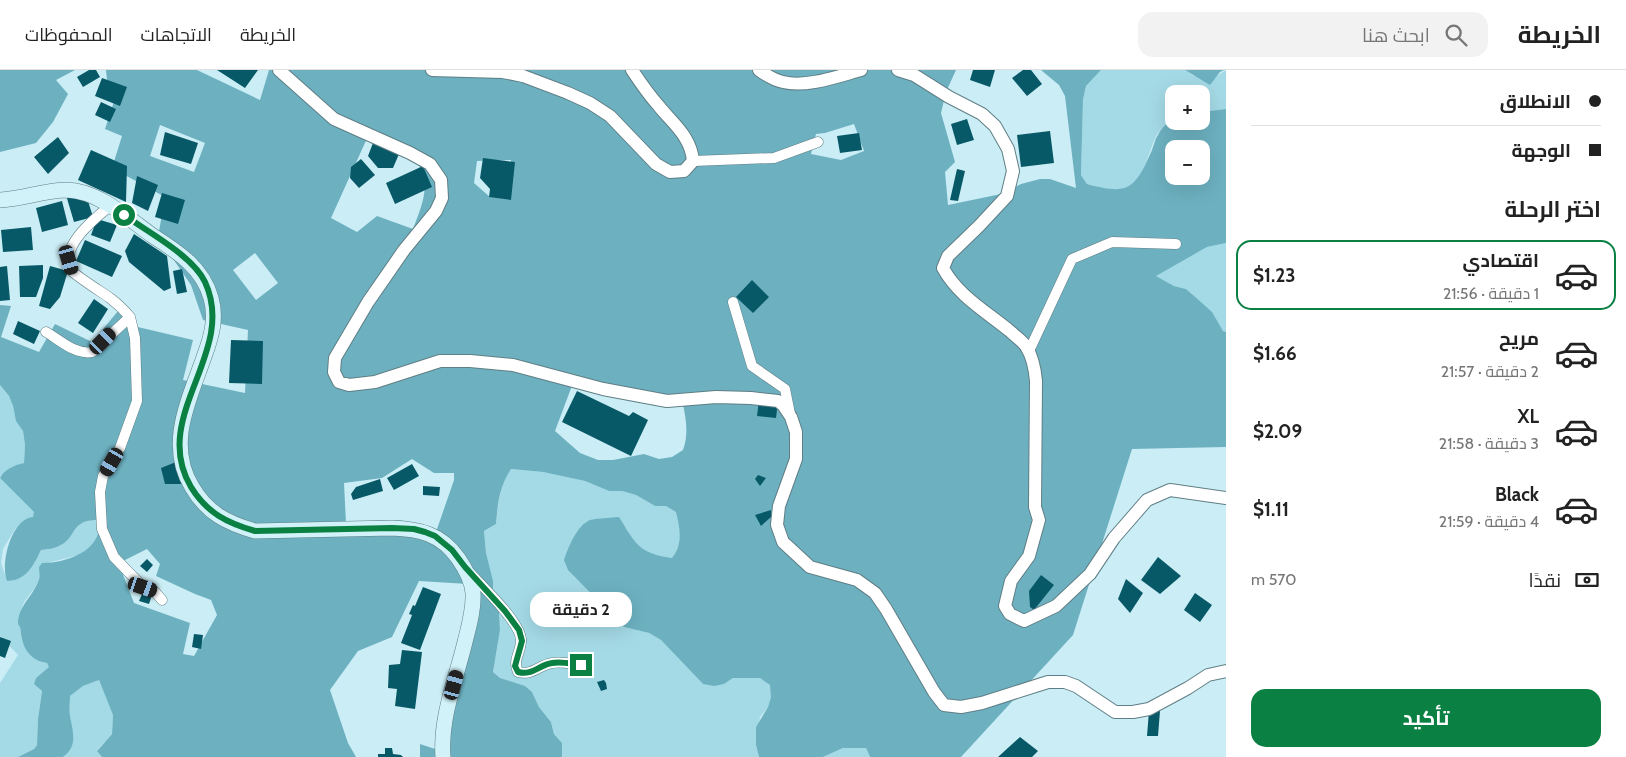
<!DOCTYPE html>
<html lang="ar">
<meta charset="utf-8">
<style>
body{margin:0;font-family:Cabin,Cairo,sans-serif;background:#f2f2f2;color:#222;direction:rtl;height:100vh;display:flex;flex-direction:column;font-size:19px;white-space:nowrap}
*{box-sizing:border-box;margin:0}
p{font-size:16px;color:#767676}
.icon{flex:none;width:28px;height:28px;fill:none;stroke:currentColor;stroke-width:2;stroke-linecap:round;stroke-linejoin:round}
.map{position:relative;flex:1;overflow:hidden;direction:ltr}
.details{display:flex;flex-direction:column;background:#fff;width:400px}
.details>*{flex:none}
.top-card{display:grid;align-content:center;height:110px;padding:0 25px;background:#fff}
.tools{position:absolute;left:1165px;top:15px;display:grid;gap:10px}
.tools a{display:grid;place-items:center;width:45px;height:45px;border-radius:10px;background:#fff;box-shadow:0 5px 20px #0002;font-size:25px}
.end{position:absolute;width:22px;height:22px;margin:-11px;border:6px solid #0b8043;background:#fff;box-shadow:0 0 0 2px #fff}
.from{border-radius:50%}
.bubble{position:absolute;height:35px;border-radius:15px;background:#fff;box-shadow:0 5px 20px #0002;font-size:16px;font-weight:700;line-height:35px;text-align:center;direction:rtl}
.car{position:absolute;width:15px;height:30px;margin:-15px -8px;border-radius:6px;box-shadow:0 0 4px 1px #0007;background:linear-gradient(#222 24%,#8ab4d8 0 40%,#222 0 76%,#8ab4d8 0 86%,#222 0)}
.top-card b{display:flex;align-items:center;gap:18px;height:48px;font-size:19px}
.top-card b+b{border-top:1px solid #e0e0e0}
.top-card i{width:12px;height:12px;background:#222}
ul{padding:0;list-style:none}
li{display:flex;align-items:center;gap:15px;height:70px;margin:0 10px 8px;padding:0 15px;border:2px solid transparent;border-radius:15px}
li div{flex:1}
li b{display:block;font-size:19px}
li em{font-style:normal;font-weight:700}
li.selected{border-color:#0b8043}
li>.icon{width:45px;height:45px;stroke-width:1.5}
h2{padding:0 25px;font-size:22px;line-height:60px}
.pay{display:flex;align-items:center;gap:12px;height:55px;padding:0 25px;font-size:19px}
.pay p{margin-inline-start:auto}
.cta{display:flex;gap:10px;margin-top:auto;padding:10px 25px}
.cta a{flex:1;height:58px;border-radius:15px;background:#0b8043;color:#fff;font-size:20px;font-weight:700;line-height:58px;text-align:center}
header{display:flex;align-items:center;gap:30px;box-sizing:border-box;height:70px;padding:0 25px;background:#fff;border-bottom:1px solid #e0e0e0}
header strong{font-size:24px}
nav{display:flex;gap:28px;margin-inline-start:auto;font-size:18px}
.search{width:350px;height:45px;background:#f2f2f2;display:flex;align-items:center;gap:12px;box-sizing:border-box;padding:0 18px;border-radius:15px;color:#767676;font-size:19px}
main{display:flex;flex:1;min-height:0}
.map>svg:first-child{display:block}
</style>
<header>
<strong>الخريطة</strong>
<div class="search"><svg class="icon" aria-label="search" viewBox="0 0 24 24"><circle cx="10" cy="10" r="6"/><path d="M15 15l6 6"/></svg>ابحث هنا</div>
<nav><a>الخريطة</a><a>الاتجاهات</a><a>المحفوظات</a></nav>
</header>
<main>
<section class="details">
<div class="top-card">
<b><i class="from"></i>الانطلاق</b>
<b><i></i>الوجهة</b>
</div>
<h2>اختر الرحلة</h2>
<ul>
<li class="selected"><svg class="icon" aria-label="car" viewBox="0 0 24 24"><path d="M5 17H2v-5l4-1 3-4h7l3 4 3 1v5h-3M9 17h6M6 11h13"/><circle cx="7" cy="17" r="2"/><circle cx="17" cy="17" r="2"/></svg><div><b>اقتصادي</b><p>1 دقيقة · 21:56</p></div><em>$1.23</em></li>
<li><svg class="icon" aria-label="car" viewBox="0 0 24 24"><path d="M5 17H2v-5l4-1 3-4h7l3 4 3 1v5h-3M9 17h6M6 11h13"/><circle cx="7" cy="17" r="2"/><circle cx="17" cy="17" r="2"/></svg><div><b>مريح</b><p>2 دقيقة · 21:57</p></div><em>$1.66</em></li>
<li><svg class="icon" aria-label="car" viewBox="0 0 24 24"><path d="M5 17H2v-5l4-1 3-4h7l3 4 3 1v5h-3M9 17h6M6 11h13"/><circle cx="7" cy="17" r="2"/><circle cx="17" cy="17" r="2"/></svg><div><b>XL</b><p>3 دقيقة · 21:58</p></div><em>$2.09</em></li>
<li><svg class="icon" aria-label="car" viewBox="0 0 24 24"><path d="M5 17H2v-5l4-1 3-4h7l3 4 3 1v5h-3M9 17h6M6 11h13"/><circle cx="7" cy="17" r="2"/><circle cx="17" cy="17" r="2"/></svg><div><b>Black</b><p>4 دقيقة · 21:59</p></div><em>$1.11</em></li>
</ul>
<div class="pay"><svg class="icon" aria-label="cash" viewBox="0 0 24 24"><path d="M3 7h18v10H3z"/><circle cx="12" cy="12" r="2"/></svg>نقدًا<p>570 m</p></div>
<div class="cta"><a>تأكيد</a></div>
</section>
<div class="map">
<svg width="1226" height="687" viewBox="0 0 1226 687">
<rect width="100%" height="100%" fill="#cbedf5"/>
<!-- green -->
<path fill="#a4dae6" d="M1101,0H1185L1194,6H1217L1226,0V39L1201,42V24H1174V46C1171,49 1161,59 1158,63C1147,80 1145,115 1122,120C1111,122 1098,117 1087,114L1081,105L1083,31L1086,16Z
M1226,173V262L1223,261L1193,225L1186,219L1174,216L1155,206L1207,177Z
M0,315L9,326L13,336L15,346L23,361L25,375L24,393L12,397L0,407Z
M510,399L543,402L585,411L609,421H622L636,425L655,436H666L677,442C680,458 683,475 672,488C649,485 637,480 626,458L590,521L624,557L649,563L661,570L703,614H724L733,608H760L771,615V627L768,637L760,647L756,675L759,687H562V673L554,664L551,652L539,637L532,622L500,608L493,602L500,560L499,542L493,523L486,483L484,461L496,454C499,432 499,419 510,399Z
M0,408L34,442V447L15,459L3,479L1,493L7,511C25,511 35,494 41,480C48,479 58,479 64,473C74,464 84,440 100,453V463L92,475L79,485L47,493L39,503C41,517 26,525 22,537C18,546 21,558 21,568L42,592L47,593L50,597L36,608L35,613L42,621L38,649L37,675L34,679L18,687H0V613L18,585L0,566Z
M99,610L113,644L112,664L97,680L102,687H63C77,676 72,661 70,646C69,640 70,632 70,626L83,616Z
M843,678H866L870,687H823Z"/>
<!-- forest -->
<path fill="#6db1c1" fill-rule="evenodd" d="M0,0H75L56,10L68,24L53,52L36,73L0,82Z
M106,0H197L260,30L269,0H956L946,22L941,43L955,92L945,102L948,135L1001,124L1021,114L1040,109H1050L1076,118L1065,26L1059,15L1041,0H1101L1086,16L1083,30L1081,105L1087,114C1130,126 1135,118 1152,80C1154,75 1155,69 1158,65C1161,58 1168,53 1173,46L1174,51H1201V42L1226,39V173L1207,177L1156,206L1174,216L1186,219L1193,225L1212,242L1223,261L1226,262V377L1132,379L1073,565L961,687H870L866,678H843L823,687H759L756,675V657L768,637L771,627L770,615L760,608H733L724,614L714,616L703,614L661,570L649,563L624,557L568,500L564,490C568,478 577,455 590,450C599,448 610,448 619,447C636,474 638,483 672,488C683,475 680,458 676,442L666,436H655L636,425L622,421H609L585,411L543,402L511,399C499,418 498,433 496,454L484,461L486,483L493,511V523L499,542L500,560L493,602L500,608L525,616L532,622L539,637L551,652L554,664L562,673V687H420V674L438,680L461,570L468,514L419,511L392,567L358,581L330,620L348,673L356,687H102L97,681L112,664L113,645L99,610L83,616L70,626C70,632 69,640 70,646C73,662 78,676 63,687H18L34,679L37,675L38,649L42,621L34,614L36,608L49,597L47,593C34,591 25,583 22,569C20,563 22,559 18,554C18,535 34,526 39,509C40,506 39,501 39,497L42,493C67,493 100,481 100,453L96,450C72,450 76,467 61,475C55,479 48,479 41,480C34,495 26,511 7,511C0,494 11,449 33,447L34,442L0,408C4,400 14,395 24,393L25,375L23,361L16,351L13,336L9,326L0,315V235L11,236L1,267L39,282L55,254L92,272L124,234L125,254L193,270L183,310L245,323L248,260L203,250L191,215L158,167L165,127L112,98L122,66L105,59L119,16L107,10ZM854,54L864,81L841,90L811,84L816,64L825,63ZM160,55L205,73L194,102L150,86ZM369,64L418,94C432,115 421,137 413,159L377,146L357,162L331,148ZM1174,79H1201V106H1174ZM511,90V127H490L474,113L477,91ZM255,183L278,213L256,230L233,200ZM573,313L682,330C686,348 689,363 683,380L672,387L659,389L644,384L613,390H598L580,383L555,361ZM412,389L434,403H454V410L436,462C399,444 385,451 346,453L344,413L382,408ZM147,479L160,494L156,506L195,524L211,530L217,545L194,586L183,584L190,553L134,533L122,502L123,491Z
M1185,0H1224L1220,2L1210,15Z"/>
<!-- building -->
<path fill="#085967" d="M89,0H96L100,7L83,17L77,7Z
M217,0H258L245,18Z
M973,0H995L990,17L970,10Z
M1023,0H1031L1042,14L1027,26L1012,8Z
M102,8L127,17L120,36L95,26Z
M101,32L116,39L110,52L95,45Z
M967,49L974,70L957,75L951,54Z
M1050,61L1054,93L1021,97L1017,65Z
M165,62L198,73L191,94L160,85Z
M859,63L862,80L840,83L837,66Z
M58,67L69,83L48,104L34,87Z
M373,73L399,84L393,98H378L368,86Z
M91,80L127,96L126,132L78,110Z
M483,88L515,92L511,130L489,127L490,119L480,108Z
M361,89L375,105L359,118L350,108L351,97Z
M423,96L432,117L395,134L386,113Z
M957,99L965,101L958,131L950,130Z
M137,106L158,115L148,141L132,133Z
M162,123L185,130L178,154L155,147Z
M66,125L88,131L93,147L74,152Z
M62,131L68,155L42,162L36,138Z
M97,149L117,155L110,172L91,165Z
M31,157L33,180L3,182L1,160Z
M134,164L167,186L171,218L164,221L129,192L125,181Z
M85,170L122,186L112,207L76,191Z
M43,195V208L36,227H20L19,196Z
M7,196L10,230L0,231V197Z
M50,196L68,201L60,227L50,239L39,236Z
M182,199L187,222L177,224L173,201Z
M752,210L769,227L753,243L736,227Z
M94,229L108,239L93,263L78,253Z
M18,251L40,261L34,274L13,264Z
M231,270L263,271L262,314L229,313Z
M577,321L629,346L633,342L648,350L631,386L562,352Z
M759,330L778,332L776,348L757,346Z
M176,392L182,414H165L161,398Z
M412,394L419,406L394,420L387,408Z
M758,405L766,408L760,416L755,409Z
M380,409L383,421L353,430L351,424L356,417Z
M423,416L440,417L439,426L423,425Z
M771,440V447L761,456L755,445Z
M1158,487L1181,506L1160,524L1141,510Z
M147,489L153,495L147,502L140,496Z
M1041,505L1054,515L1034,540L1030,537L1029,521Z
M1126,509L1143,523L1130,543L1118,529Z
M423,517L441,524L420,580L401,573L412,545L409,544L413,535L415,536Z
M143,522L152,525L149,534L139,531Z
M1195,523L1212,535L1200,552L1184,540Z
M194,564L203,565L201,579L192,577Z
M0,567L11,571L5,588L0,586Z
M402,580L422,582L415,639L395,636L397,619L388,618L389,595L400,594Z
M604,610L606,613L607,619L601,621L597,612Z
M1149,641H1160L1158,666H1147Z
M1020,667L1038,681L1032,687H998Z
M385,678H392L393,684L401,685L403,687H378V684H385Z"/>
<g fill="none" stroke-linecap="round" stroke-linejoin="round">
<!-- minor casing -->
<g stroke="#5f7e85" stroke-width="11">
<path id="minor" d="M693,91L774,88L818,72
M733,232L752,296L785,319L790,344
M130,247L135,268L137,331L120,378L103,406L100,422L102,459L114,487L143,517L155,522L162,530
M46,262C60,270 75,285 92,282L130,247C124,240 118,234 110,228C103,223 76,206 72,201C57,178 95,148 110,136
M1029,281L1072,189L1112,172L1176,174
M469,502C482,516 519,551 521,569C522,581 512,589 518,602C532,606 539,595 552,593C561,591 572,594 581,595"/>
</g>
<!-- tertiary casing -->
<g stroke="#5f7e85" stroke-width="14">
<path id="tertiary" d="M279,0L334,49L410,83L430,94L441,110L442,128L436,141L404,180L368,232L335,288L334,302L339,312L349,315L375,312L440,291H470L513,295L603,319L667,331L716,327L751,328L778,331L783,335L791,347L796,362V389L779,436L777,455L783,472L810,497L857,510L875,523L886,539L934,622L944,635L961,637L982,633L1048,612H1065L1076,616L1115,642H1133L1149,639L1188,618L1208,605L1226,601
M432,0L503,2L523,6L568,23L590,33L610,46L656,94L670,102L684,101L693,91C691,66 672,53 658,35C648,24 640,12 632,0
M759,0C766,5 774,10 783,12C806,18 839,6 861,0
M898,0L914,5L949,27L982,44L995,56L1008,79L1013,101L1007,126L979,156L948,186L943,198C958,226 987,242 1011,262C1016,267 1024,272 1027,278C1033,288 1035,300 1036,311L1035,437L1039,450L1029,486L1011,511L1005,536L1010,544L1024,551L1056,536L1090,504L1114,468L1147,430L1170,420L1226,428"/>
</g>
<!-- secondary casing -->
<g stroke="#5f7e85" stroke-width="16">
<path id="secondary" d="M0,130C22,129 45,120 67,120C99,121 129,149 153,166C178,182 203,198 211,228C217,249 211,268 204,287C189,330 166,374 192,417C207,443 227,453 255,461L392,458C420,459 441,464 458,488C465,498 472,511 473,523C474,539 469,556 465,572C456,609 440,648 443,687"/>
</g>
<!-- minor -->
<use href="#minor" stroke="#fff" stroke-width="10"/>
<!-- tertiary -->
<use href="#tertiary" stroke="#fff" stroke-width="12"/>
<!-- secondary -->
<use href="#secondary" stroke="#d1f2f9" stroke-width="15"/>
</g>
<g fill="none" stroke-linecap="round" stroke-linejoin="round">
<!-- route -->
<path stroke="#0b8043" stroke-width="6" d="M124,145C148,162 193,186 205,212C238,283 149,346 191,417C207,443 227,453 255,461L392,458L414,459L425,462L435,466L452,480L465,497L505,541L519,560L522,571L515,596L518,602C532,606 539,595 552,593C561,591 572,594 581,595"/>
</g>
</svg>
<div class="tools">
<a>+</a>
<a>−</a>
</div>
<i class="end from" style="left:124px;top:145px"></i>
<i class="end" style="left:581px;top:595px"></i>
<div class="bubble" style="left:530px;top:522px;width:102px">2 دقيقة</div>
<i class="car" style="left:69px;top:190px;rotate:164deg"></i>
<i class="car" style="left:103px;top:271px;rotate:45deg"></i>
<i class="car" style="left:112px;top:392px;rotate:210deg"></i>
<i class="car" style="left:143px;top:517px;rotate:109deg"></i>
<i class="car" style="left:454px;top:615px;rotate:15deg"></i>
</div>
</main>
